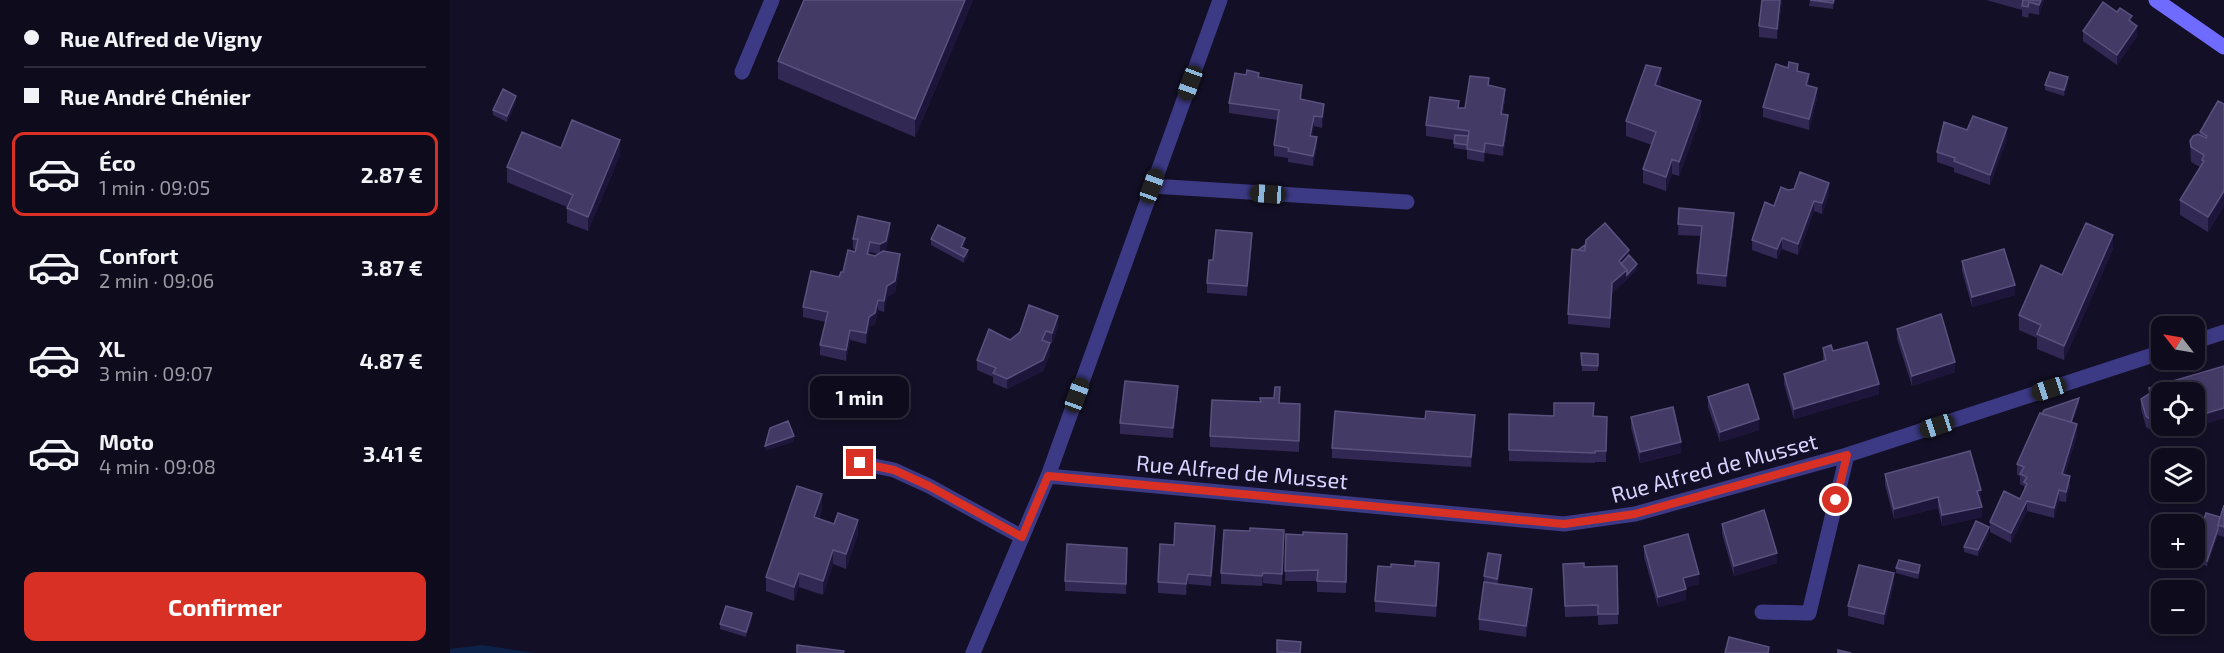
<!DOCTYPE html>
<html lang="fr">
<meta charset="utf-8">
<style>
body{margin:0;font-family:"Exo 2",sans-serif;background:#1c1929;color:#f1f3f6;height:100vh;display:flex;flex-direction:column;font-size:22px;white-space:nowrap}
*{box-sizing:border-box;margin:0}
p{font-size:20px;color:#9b9ba3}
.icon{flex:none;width:33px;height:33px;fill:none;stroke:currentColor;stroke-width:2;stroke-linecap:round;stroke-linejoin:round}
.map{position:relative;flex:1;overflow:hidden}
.side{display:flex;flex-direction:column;background:#0e0b1c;width:450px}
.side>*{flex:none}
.guide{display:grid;align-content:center;height:132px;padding:0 24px;background:#0e0b1c}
.needle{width:39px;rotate:301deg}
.fabs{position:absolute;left:1701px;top:316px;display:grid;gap:12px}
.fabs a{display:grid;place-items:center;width:54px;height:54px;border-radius:12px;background:#0e0b1c;box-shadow:0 3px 9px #0003,0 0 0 2px #2e2b3b;font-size:30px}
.end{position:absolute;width:27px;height:27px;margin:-14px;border:8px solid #d93025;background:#fff;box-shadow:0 0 0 3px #fff}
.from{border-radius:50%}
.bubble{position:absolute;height:42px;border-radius:12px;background:#0e0b1c;box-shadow:0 3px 9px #0003,0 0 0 2px #2e2b3b;font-size:20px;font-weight:700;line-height:42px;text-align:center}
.car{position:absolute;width:18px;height:36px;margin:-18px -9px;border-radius:8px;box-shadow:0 0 4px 2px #0007;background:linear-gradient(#222 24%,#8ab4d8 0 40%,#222 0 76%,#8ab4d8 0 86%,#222 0)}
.guide b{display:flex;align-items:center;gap:21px;height:57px;font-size:22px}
.guide b+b{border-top:2px solid #2e2b3b}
.guide i{width:15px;height:15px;background:#f1f3f6}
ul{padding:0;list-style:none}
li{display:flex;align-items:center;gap:18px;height:84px;margin:0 12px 9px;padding:0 12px;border:3px solid transparent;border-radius:12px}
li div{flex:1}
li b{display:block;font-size:22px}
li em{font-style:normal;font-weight:700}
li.on{border-color:#d93025}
li>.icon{width:54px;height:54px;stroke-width:1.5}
.cta{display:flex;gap:12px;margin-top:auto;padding:12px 24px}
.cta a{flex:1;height:69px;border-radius:12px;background:#d93025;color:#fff;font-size:24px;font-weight:700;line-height:69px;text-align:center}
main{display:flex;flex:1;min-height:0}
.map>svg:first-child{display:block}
</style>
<main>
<section class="side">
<div class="guide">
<b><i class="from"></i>Rue Alfred de Vigny</b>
<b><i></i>Rue André Chénier</b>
</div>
<ul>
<li class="on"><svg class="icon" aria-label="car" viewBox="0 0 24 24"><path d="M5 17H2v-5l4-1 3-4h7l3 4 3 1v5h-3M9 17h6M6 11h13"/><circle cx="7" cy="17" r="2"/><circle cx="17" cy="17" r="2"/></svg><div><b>Éco</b><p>1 min · 09:05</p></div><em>2.87 €</em></li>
<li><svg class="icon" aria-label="car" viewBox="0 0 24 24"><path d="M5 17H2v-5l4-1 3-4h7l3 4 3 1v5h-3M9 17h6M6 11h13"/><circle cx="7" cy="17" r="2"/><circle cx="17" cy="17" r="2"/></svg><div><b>Confort</b><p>2 min · 09:06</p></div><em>3.87 €</em></li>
<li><svg class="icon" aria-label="car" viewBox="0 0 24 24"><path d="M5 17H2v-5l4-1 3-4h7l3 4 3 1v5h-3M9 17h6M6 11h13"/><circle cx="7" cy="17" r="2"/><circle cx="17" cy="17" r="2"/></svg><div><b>XL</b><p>3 min · 09:07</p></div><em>4.87 €</em></li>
<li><svg class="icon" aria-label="car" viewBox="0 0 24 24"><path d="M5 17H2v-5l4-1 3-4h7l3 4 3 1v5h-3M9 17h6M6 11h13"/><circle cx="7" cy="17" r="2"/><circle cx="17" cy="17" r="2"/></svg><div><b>Moto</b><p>4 min · 09:08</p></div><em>3.41 €</em></li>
</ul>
<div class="cta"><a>Confirmer</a></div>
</section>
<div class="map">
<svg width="1774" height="653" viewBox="0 0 1774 653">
<rect width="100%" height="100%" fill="#130f26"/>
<!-- water -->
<path fill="#0c2248" d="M32,645L85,653H0V649Z"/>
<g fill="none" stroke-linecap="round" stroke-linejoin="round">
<!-- lane -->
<path stroke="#3d3a85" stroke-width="15" d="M292,72L322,0"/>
<!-- street -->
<path stroke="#3d3a85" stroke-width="15" d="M702,186L957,202
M1744,342L1774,332
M410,463L444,470L479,486L572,537
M598,476L1114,524L1185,514L1397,455L1712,352
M1312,612L1359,613L1397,455
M523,653L598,476L770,0"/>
<!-- secondary -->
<path stroke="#6f6bff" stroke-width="15" d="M1706,0L1774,47"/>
</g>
<!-- wall -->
<path fill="#312854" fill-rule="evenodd" d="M354,0H523L465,137L328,79V61Z
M1312,0H1332L1327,39L1309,37V26Z
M1360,0H1384L1383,9L1359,6Z
M1536,0H1594L1589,15L1579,13L1578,18L1572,16V10Z
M1682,22L1687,36L1667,65L1633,41V31Z
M1348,71L1359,84V86L1367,99L1359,130L1313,117V107Z
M809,77L852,95L851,100L874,114L872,128L864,126L862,136L867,147L863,166L838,162V158L824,156V145L828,120L779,113V103Z
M1211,83L1210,87L1251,116L1229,176L1222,174L1216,191L1193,183V169L1202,145L1176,136V121Z
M1618,83L1614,96L1595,90V85Z
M1039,86L1055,99L1053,114L1058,125L1053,156L1035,153L1034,162L1017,159V150L1004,148V140L976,136V125L1009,108H1015Z
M66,102L57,122L43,115V110Z
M1774,104V206L1758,232L1730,215V200L1750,167L1741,162L1740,141L1750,135V132Z
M1517,130L1557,139L1540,185L1504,172V168L1487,162V152Z
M111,148L170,155L138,231L117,223V207L57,182V167Z
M1338,190L1379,194L1372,214L1364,211L1348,255L1332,249L1327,259L1302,250V240Z
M1229,208L1284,224L1276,287L1247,284V273L1251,236L1228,235Z
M440,233L435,251L450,265L445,292L437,297L434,312L428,310L425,324L419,327L416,344L400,340L396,361L370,355V345L376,322L353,317V307L389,277L405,252V249H403V239ZM420,252L428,254L425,256L419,254Z
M481,239L515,243L513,248L518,256L514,263L481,245Z
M802,244L797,296L757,293V283Z
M1663,249L1614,360L1587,349V338L1569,330V315L1612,275Z
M1179,255L1187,270L1162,293L1160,328L1118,324V314Z
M1512,261L1565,295L1522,307L1512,271Z
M608,327L602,343H599L600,354L593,371L557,389L543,383V377L527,370V360L560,340Z
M1447,329L1505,372L1462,386L1447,339Z
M1373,348L1383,351L1429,394L1344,419L1334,384V374L1373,361Z
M1131,353L1148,354V371H1132Z
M1774,366V418L1712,437L1708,427L1701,430L1696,427L1691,409V399L1699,394V388Z
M728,396L723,438L670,434V423Z
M1258,397L1309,430L1270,442L1258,407Z
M829,403L850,404L849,452L760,447V436Z
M1629,403L1622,423L1627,435L1615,474L1620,486L1616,502L1609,501L1604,518L1577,511L1561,543L1540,532V522L1570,499L1574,490V486L1570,484V476L1567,475V464L1592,414Z
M1059,414L1157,417L1156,462H1145V463L1059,461Z
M1181,417L1231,453L1190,463L1181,428Z
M975,419L1025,425L1021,467L882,458V448Z
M1435,474L1531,500L1530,501L1532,517L1492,526L1488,508L1444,519L1435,485Z
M1774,505V537L1768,535L1757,566L1743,561V558H1744V550L1770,517Z
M372,509L369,519L408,534L396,569L383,564L373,595L349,587L344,601L316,591V577Z
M1272,524L1327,563L1284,576L1272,534Z
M1539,533L1528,556L1514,552V547Z
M836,534H897L896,593L867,592V581H835Z
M765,537L761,586L738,584L736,595L708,593V582L724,545Z
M834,541L832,585L813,583L812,586L771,584V573Z
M1194,546L1249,584L1236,587V600L1208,607L1194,557Z
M677,558L676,594L615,591V581Z
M1051,560L1048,584L1082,600L1076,637L1029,630V619L1041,583L1034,582V576Z
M1113,564L1134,567L1167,566L1168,624L1148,625V616L1115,617Z
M1446,568L1470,570L1468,579L1446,573Z
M989,574L986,617L925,612V601Z
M1444,583L1434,625L1398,616V606Z
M302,619L296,637L270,629V624Z"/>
<!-- shaded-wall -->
<path fill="#1d163a" d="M515,0H523L465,137V119Z
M1330,0H1332L1327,39V29Z
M1591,0H1594L1589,15V5Z
M1687,26V36L1667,65V55Z
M1211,68V83L1205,100V85Z
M1359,74V84L1356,96V85Z
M1618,77V83L1614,96V90Z
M1367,88V99L1359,130V119Z
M1055,89V99L1051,124V114Z
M66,96V102L57,122V116Z
M1251,101V116L1229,176V162Z
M874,104V114L872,128V117Z
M1058,115V125L1053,156V146Z
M864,116V126L860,146V136Z
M1557,128V139L1540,185V175Z
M867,137V147L863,166V156Z
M170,140V155L138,231V217Z
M1035,143V153L1034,162V152Z
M1222,159V174L1216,191V177Z
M1379,183V194L1372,214V203Z
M1774,191V206L1758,232V217Z
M1364,201V211L1348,255V244Z
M1284,213V224L1276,287V276Z
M440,223V233L436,251L430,254V244Z
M802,233V244L797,296V286Z
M1663,235V249L1614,360V346Z
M515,238V243L511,252V247Z
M1332,238V249L1327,259V249Z
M518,250V256L514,263V257Z
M1179,250V261L1171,269L1169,261Z
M450,254V265L445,292L437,297L434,312V301L437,286Z
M1187,264V270L1162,293L1160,328L1162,283L1177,270Z
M1565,285V295L1522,307V297Z
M428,300V310L425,324L419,327L416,344V333L419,317Z
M608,316V327L602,343V333Z
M400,330V340L396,361V350Z
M600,343V354L593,371L557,389V379Z
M1505,362V372L1462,386V376Z
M1429,384V394L1344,419V409Z
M728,386V396L723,438V428Z
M1629,398V403L1619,432V427Z
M1774,408V418L1712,437V426H1744V417Z
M1025,415V425L1021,467V457Z
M1708,417V427L1701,430V420Z
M1309,419V430L1270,442V432Z
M1627,424V435L1612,484V474Z
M344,436V442L315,451V446Z
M1231,442V453L1190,463V452Z
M1620,476V486L1616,502V492Z
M1531,490V500L1527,502V491Z
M1609,490V501L1604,518V508Z
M372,494V509L364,532V517Z
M1488,497V508L1444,519V509Z
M1577,501V511L1561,543V533Z
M1532,507V517L1492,526V515Z
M408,520V534L396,569V554Z
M765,526V537L761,586V576Z
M1539,527V533L1528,556V550Z
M1768,529V535L1757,566V561Z
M383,550V564L373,595V581Z
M1327,553V563L1284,576V566Z
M989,563V574L986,617V606Z
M349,573V587L344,601V587Z
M813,573V583L812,586V576Z
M1444,573V583L1434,625V614Z
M738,574V584L736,595V584Z
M1249,574V584L1233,588V578Z
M1082,589V600L1076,637V626Z
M1236,589V600L1208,607V597Z
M302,613V619L296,637V632Z"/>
<!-- building -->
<path fill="#433a66" stroke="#5a527e" stroke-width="1.5" d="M354,0H515L465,119L328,61Z
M1312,0H1330L1327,29L1309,26Z
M1360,0H1384L1383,3Z
M1572,0H1591L1589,5L1579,2L1578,7L1572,6L1573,0Z
M1653,2L1667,12L1670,8L1682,16L1679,20L1687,26L1667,55L1633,31Z
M1339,62L1348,64L1347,71L1359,74L1356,85L1367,88L1359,119L1313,107L1326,64L1338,68Z
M1196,65L1211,68L1205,85L1251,101L1229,162L1222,159L1216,177L1193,169L1206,132L1176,121Z
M797,70L809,73L808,77L852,85L850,99L874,104L872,117L864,116L860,136L867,137L863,156L838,151L839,148L824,145L829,110L779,103L785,73L796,75Z
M1600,72L1618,77L1614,90L1595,85Z
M1020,76L1039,78L1038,85L1055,89L1051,114L1058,115L1053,146L1035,143L1034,152L1017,149L1019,131L976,125L980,97L1009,101L1008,108H1015Z
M53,89L66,96L57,116L43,110Z
M1768,101L1774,104V191L1758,217L1730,200L1754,161L1752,160L1754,155L1741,147L1740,141L1743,136L1748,134L1756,138L1757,136L1750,132Z
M1523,116L1557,128L1540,175L1504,161L1505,158L1487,152L1494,122L1517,130Z
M122,120L170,140L138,217L117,208L123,195L57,167L72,132L111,148Z
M1005,135L1018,136L1017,145L1004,143Z
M1350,172L1379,183L1372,203L1364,201L1348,244L1332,238L1327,249L1302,240L1315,202L1324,206L1331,187L1338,190L1344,189Z
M1229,208L1284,213L1276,276L1247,273L1252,226L1228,224Z
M408,216L440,223L436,241L430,244L420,242L417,254L425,256L433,251L450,254L445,281L437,286L434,301L428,300L425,313L419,317L416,333L400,330L396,350L370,345L378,312L353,307L361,271L389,277L391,272H393L398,250L405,252L408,239H403Z
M1155,223L1179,250L1169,261L1177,270L1162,283L1160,318L1118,314L1122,249L1135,251L1136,240Z
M1636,223L1663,235L1614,346L1587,334L1591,325L1569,315L1591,265L1612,275Z
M488,225L515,238L511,247L518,250L514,257L481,239Z
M766,230L802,233L797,286L757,283L759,260H763Z
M1135,245V251L1128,250Z
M1554,249L1565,285L1522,297L1512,261Z
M1179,255L1187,264L1177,275V270L1171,264Z
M579,305L608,316L602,333L596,331L592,340L600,343L593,360L557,379L543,373L546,368L527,360L539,329L560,340L570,332Z
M1491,314L1505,362L1462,376L1447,329Z
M1417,342L1429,384L1344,409L1334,374L1376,360L1373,348L1381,345L1383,351Z
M1131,353L1148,354V366L1132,365Z
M1774,366V408L1744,417V393H1712V426L1708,417L1701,420L1696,416L1691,399L1700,393L1699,388Z
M675,381L728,386L723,428L670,423Z
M1298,384L1309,419L1270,432L1258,397Z
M825,387H830L829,403L850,404L849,441L760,436L762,400L811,402L810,398H824Z
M1629,398L1621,422L1592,414L1594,410Z
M1104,403H1144L1143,416L1157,417L1156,451H1145V453L1059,450V414L1104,416Z
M1223,407L1231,442L1190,452L1181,417Z
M885,411L975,419L976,411L1025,415L1021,457L882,448Z
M1590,413L1627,424L1612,474L1620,476L1616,492L1609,490L1604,508L1577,501L1561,533L1540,522L1554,491L1570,499L1577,484L1574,482L1577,477L1570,474L1574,467L1567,464Z
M338,421L344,436L315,446L320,428Z
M1520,451L1531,490L1527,491L1532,507L1492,515L1488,497L1444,509L1435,474Z
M347,486L372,494L364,517L384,524L388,513L408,520L396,554L383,550L373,581L349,573L344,587L316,577Z
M1774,505V527L1768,525Z
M1314,510L1327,553L1284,566L1272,524Z
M1756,513L1770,517L1768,525V529L1757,561L1744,557V550Z
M1526,521L1539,527L1528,550L1514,547Z
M725,523L765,526L761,576L738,574L736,584L708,582L710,544L724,545Z
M800,528L834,530L832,574L813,573L812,576L771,573L774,530L800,531Z
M853,532L897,534L896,582L867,581L868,570L835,571L836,534L853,535Z
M1238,534L1249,574L1233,578L1236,589L1208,597L1194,546Z
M617,544L677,548L676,584L615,581Z
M1038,553L1051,555L1047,579L1034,576Z
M1449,560L1470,565L1468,573L1446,568Z
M965,561L989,563L986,606L925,601L928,566L941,567V564L965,566Z
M1134,563V567L1167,566L1168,614H1148V605L1115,606L1113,564Z
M1409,565L1444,573L1434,614L1398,606Z
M1034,582L1082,589L1076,626L1029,619Z
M276,606L302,613L296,632L270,624Z
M1279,637L1319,647L1318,653H1275Z
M827,640L851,642L850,653L827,652Z
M347,645L394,651L393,653H347Z
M1388,650L1401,653H1388Z"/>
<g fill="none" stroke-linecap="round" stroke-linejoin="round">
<!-- route -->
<path stroke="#d93025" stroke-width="8" d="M410,463L444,470L479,486L572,537L598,476L1114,524L1185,514L1397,455L1386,500"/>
</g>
<g text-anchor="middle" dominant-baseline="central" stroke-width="6" stroke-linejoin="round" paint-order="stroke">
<!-- street labels -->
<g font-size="22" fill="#d9d4ff" stroke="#130f26">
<text transform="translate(1264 467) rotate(-15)">Rue Alfred de Musset</text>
<text transform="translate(792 471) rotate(5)">Rue Alfred de Musset</text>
</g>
</g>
</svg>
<div class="fabs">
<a><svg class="needle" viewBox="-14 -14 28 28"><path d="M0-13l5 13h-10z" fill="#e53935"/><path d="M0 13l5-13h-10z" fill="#9b9ba3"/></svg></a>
<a><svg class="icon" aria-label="locate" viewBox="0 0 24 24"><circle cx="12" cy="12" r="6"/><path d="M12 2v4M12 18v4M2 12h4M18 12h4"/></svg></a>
<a><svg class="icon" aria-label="layers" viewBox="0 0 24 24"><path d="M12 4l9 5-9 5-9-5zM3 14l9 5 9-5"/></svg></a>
<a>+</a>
<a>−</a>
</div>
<i class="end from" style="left:1386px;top:500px"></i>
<i class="end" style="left:410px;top:463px"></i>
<div class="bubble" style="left:360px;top:376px;width:99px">1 min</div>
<i class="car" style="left:740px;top:83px;rotate:200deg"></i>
<i class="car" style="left:702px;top:186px;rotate:20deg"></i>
<i class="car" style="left:818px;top:194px;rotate:274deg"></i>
<i class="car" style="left:1599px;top:389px;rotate:252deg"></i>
<i class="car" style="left:627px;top:395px;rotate:20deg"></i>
<i class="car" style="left:1487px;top:426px;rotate:252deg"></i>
</div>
</main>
